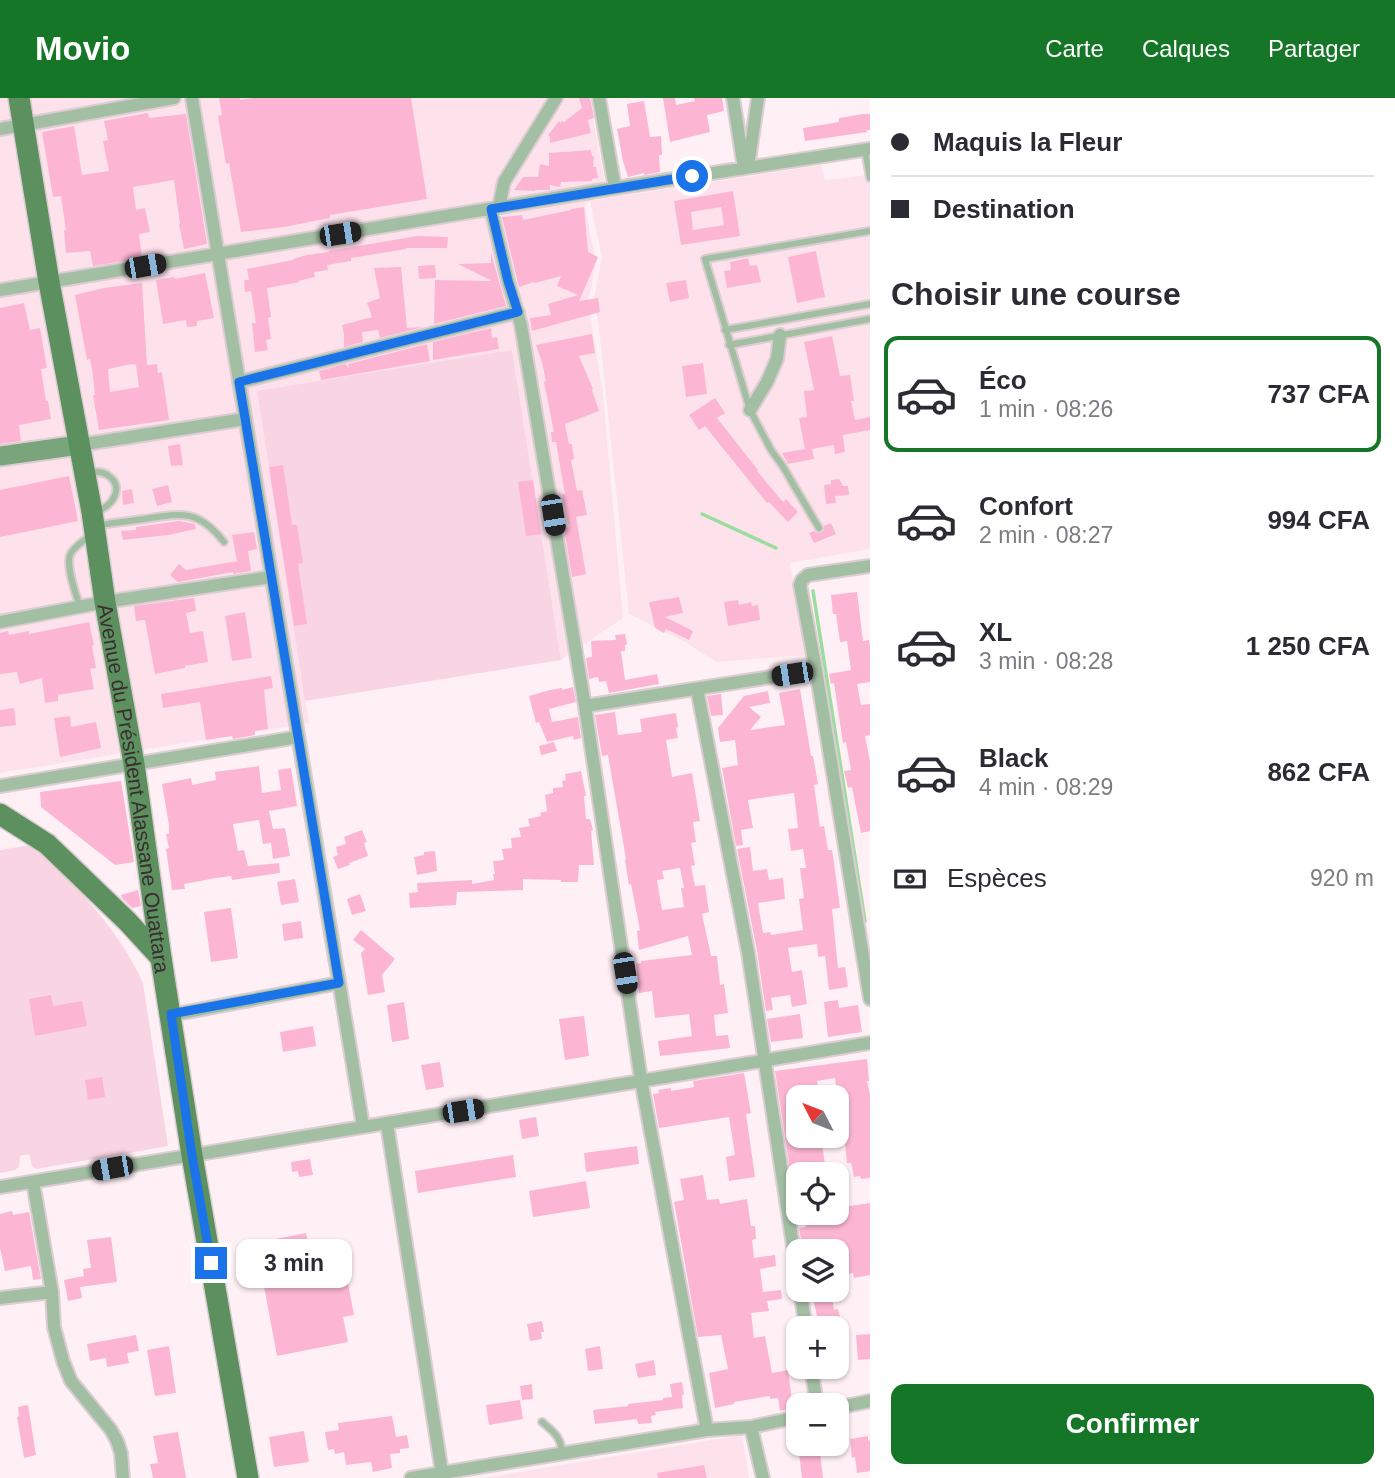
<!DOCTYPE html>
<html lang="fr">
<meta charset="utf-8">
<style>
body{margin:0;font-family:Arial,sans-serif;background:#f7f7f7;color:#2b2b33;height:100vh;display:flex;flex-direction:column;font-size:26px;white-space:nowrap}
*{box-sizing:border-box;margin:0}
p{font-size:23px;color:#7c7c81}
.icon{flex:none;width:38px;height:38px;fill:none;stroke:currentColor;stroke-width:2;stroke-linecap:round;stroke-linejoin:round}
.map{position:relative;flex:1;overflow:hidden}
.side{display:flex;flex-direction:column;background:#fff;width:525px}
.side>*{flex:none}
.banner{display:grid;align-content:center;height:154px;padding:0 21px;background:#fff}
.needle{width:46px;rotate:312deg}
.buttons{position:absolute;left:786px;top:987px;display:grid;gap:14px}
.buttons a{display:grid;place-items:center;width:63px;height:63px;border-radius:14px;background:#fff;box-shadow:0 2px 5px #0004;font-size:35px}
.end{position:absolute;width:32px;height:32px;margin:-16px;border:9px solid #1a73e8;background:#fff;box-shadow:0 0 0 4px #fff}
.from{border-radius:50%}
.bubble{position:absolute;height:49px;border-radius:14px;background:#fff;box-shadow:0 2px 5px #0004;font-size:23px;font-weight:700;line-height:49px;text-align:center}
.car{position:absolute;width:21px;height:42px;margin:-21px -10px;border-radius:9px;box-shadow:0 0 5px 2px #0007;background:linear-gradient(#222 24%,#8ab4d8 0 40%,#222 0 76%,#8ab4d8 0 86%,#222 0)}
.banner b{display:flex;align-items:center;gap:24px;height:66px;font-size:26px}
.banner b+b{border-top:2px solid #e1e1e2}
.banner i{width:18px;height:18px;background:#2b2b33}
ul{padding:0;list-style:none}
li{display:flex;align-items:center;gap:21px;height:116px;margin:0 14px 10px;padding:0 7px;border:4px solid transparent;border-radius:14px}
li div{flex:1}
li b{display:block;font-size:26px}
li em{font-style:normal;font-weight:700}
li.selected{border-color:#147626}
li>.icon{width:63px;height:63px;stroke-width:1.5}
h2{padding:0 21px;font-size:32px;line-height:84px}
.pay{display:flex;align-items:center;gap:18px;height:77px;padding:0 21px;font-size:26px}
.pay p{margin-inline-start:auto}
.action{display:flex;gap:14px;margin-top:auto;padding:14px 21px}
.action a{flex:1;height:80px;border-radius:14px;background:#147626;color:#fff;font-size:28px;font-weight:700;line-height:80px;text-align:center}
header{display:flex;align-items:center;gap:42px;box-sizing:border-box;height:98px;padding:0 35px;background:#147626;color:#fff}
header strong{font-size:33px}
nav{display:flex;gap:38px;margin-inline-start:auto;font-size:24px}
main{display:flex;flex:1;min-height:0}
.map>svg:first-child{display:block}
</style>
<header>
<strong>Movio</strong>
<nav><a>Carte</a><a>Calques</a><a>Partager</a></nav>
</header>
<main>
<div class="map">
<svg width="870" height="1380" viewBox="0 0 870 1380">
<rect width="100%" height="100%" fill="#fff0f5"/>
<!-- built -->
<path fill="#fde2ec" d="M0,0H589L605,84L585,108L596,165L588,204L603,297L623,520L561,562L512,252L257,294L309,625L0,675Z
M821,67L825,82L870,77V451L790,465L806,557L716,564L685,544L629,516L599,230L594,199L602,160L590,103Z
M742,1337L749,1380H484Z"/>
<!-- green -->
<path fill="#f9d4e3" d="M512,252L561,562L305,603L257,293Z
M31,747C76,787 118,830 143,885L168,1048L36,1071L32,1068L29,1056L20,1058L19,1069L15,1072L0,1075V752Z"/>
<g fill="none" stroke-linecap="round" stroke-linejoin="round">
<!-- stream -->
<path stroke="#9bdd9e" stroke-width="3.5" d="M702,416L776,450
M813,493L865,823"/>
</g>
<!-- building -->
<path fill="#fcb6d3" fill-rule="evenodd" d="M219,0H240V2L253,0H411L427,101L330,117V120L284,129L241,134L229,65L226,66L218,18L222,17Z
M579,0H590L594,20L588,22L591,35L550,45V40L548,37L559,23L561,25L562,23L564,24L582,10Z
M663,0H675L676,7L695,3L694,0H722L724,13L707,17L710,34L670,44Z
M644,3L650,39L661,38L662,57H659L660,74L644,77V75L628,79L623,63L617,31L630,28L627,6Z
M148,15L149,20L186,16L207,146L184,151L179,126H180L174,82L133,89L136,112L145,110L150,134L139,136L142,160L93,168L90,153L66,155L64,132H66L61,98L53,99L42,34L74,28L82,77L109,73L103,43L108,42L104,23Z
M863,16H870V32H866L867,34L805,43L803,30L839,24V20Z
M591,52L592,58L594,59L593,69H596L598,80L592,81V83L561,84L560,89L550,87V92H535V93L514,92L523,79H538L540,66L549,68V55Z
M733,93L740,138L681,147L674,103ZM721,109L724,127L693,132L691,114Z
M584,109L588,154L598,159L579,203L598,200L600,214L532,233L530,220L551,217L548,206L578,197L557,188L561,178L535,185L534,184L519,189L502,119L522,117L523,122L571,112V111Z
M417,138L448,139L447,150H406V151L351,160V163L327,167L328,172L314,174L315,179L298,183L300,184L267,190L271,219L268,220L271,241L266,242L268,252L255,254L252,225H256L251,193L245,194L244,182H249L247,171L293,162V161L307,157L329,154V153Z
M816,153L825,199L797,205L788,159Z
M491,155L506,208L434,226L435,182L492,183L458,166L491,165Z
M748,160L750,168L757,167L761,184L727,190L724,173L731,172L730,164Z
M435,167L436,180L419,181L418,168Z
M401,169L407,230L423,229L380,240L378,232L362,234L363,244L344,249V236L342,227L372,219L367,205L380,200L374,170Z
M205,175L214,220L197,223V228L187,229L186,222L163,226L156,182L174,179L175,181Z
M686,182L689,200L670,204L666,185Z
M142,185L147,267L157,266L158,275L162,274L169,322L99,332L93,297H95L92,271L90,261L87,262L75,197L104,190ZM132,266L136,267L139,289L110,294L108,271Z
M24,205L30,232L40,230L47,270L41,271L46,303H48L51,321L19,327L21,343L0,346V210Z
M491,230L492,240L497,239L499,251L433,262V244Z
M592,236L595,255L579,258L593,291L592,292L599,313L565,326L569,346H572L574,361L571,362L577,393L582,392L587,417L576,419L586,476L572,479L564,430L569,429L562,396H565L562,380L556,344H552L551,334H554L544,284L546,283L542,264L536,247Z
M832,238L840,278L850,277L854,303H851L855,322L870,319V332L843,337L845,354L835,356L834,347L812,351L814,361L788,366L782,355L805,351L799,320L807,319L804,293L814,292L804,244Z
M427,246L430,263L321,282L319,273L345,266L349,270L348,266Z
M703,265L707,296L686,299L682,268Z
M715,300L725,315L717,320L758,372L757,373L783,404L786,401L798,414L788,424L769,404L767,405L705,328L699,332L689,317Z
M180,346L183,367L171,368L168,348Z
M283,367L292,427H297L303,465L298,466L307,526L294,528L269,369Z
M69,378L78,423L0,439V392Z
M839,381L843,388H848L849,397L835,398L836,405L826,406L824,387L831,386V382Z
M533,382L541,436L526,438L518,384Z
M168,387L172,404L157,408L152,391Z
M132,391L134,405L123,407L122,393Z
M179,423L195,426L196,431L168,437L123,442L121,433L136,432V429Z
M831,425L836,436L814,445L809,435L814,433L817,435H821L824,432V428Z
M254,434L257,451L248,453L251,473L233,476V474L178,484L170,477L179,466L186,472L237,463L232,437Z
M857,494L863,543L869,542L870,550V584L857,586L861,607L870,606V637L865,638L870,664V733L861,735L852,689L848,690L844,673L851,672L846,644L843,645L834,585L831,586L829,576L851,572L847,543L840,544L836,516H833L831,497Z
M679,499L683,515L665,519L693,533L689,542L666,531L664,535L655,530L649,504Z
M194,500L196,513L186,515L190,535L203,533L208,564L185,568V570L155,576L145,522L136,523L134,508Z
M738,502L739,507L751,504L752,508L758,507L760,522L728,528L724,504Z
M245,514L252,560L232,563L225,518Z
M89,524L94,547L92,548L96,570L90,571L94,591L58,597V603L45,605L42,580L20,586L17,574L0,576V535L8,533L9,537L29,533V536Z
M625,536L627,546L625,547V553H621L625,582L657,576L659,586L609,595L606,583L599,584L598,579L589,581L586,560L592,559L591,543L616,542L615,537Z
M271,578L273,590L264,592L268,631L255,633V637L233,641L232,638L206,642L200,604L163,610L161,596Z
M573,589L576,604L549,611L552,624L578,619L581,640L574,642L573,638L547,644L539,624L536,625L529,598L550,592L562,590V592Z
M800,591L811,658H813L818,686L814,687L820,729L824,728L828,752H832L834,765L840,810L832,811L838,870L845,869L848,889L829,892L825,858L818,859L817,846L788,850L792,874L802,872L807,906L792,909L790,897L771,900L773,912L766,913L757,853L737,751L750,749L753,773L767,771L769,782L783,780L785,801L758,805L763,835L770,834L771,837L803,832L799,801L804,800L800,770H806L803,751L791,753L788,731L798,730L794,695L748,702L753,730L741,732L743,747L736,748L722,670L738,667L735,642L720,644L718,630L744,598L768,593L770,605L749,609L761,619L750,632L785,627L779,595Z
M721,596L723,617L711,618L707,598Z
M14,610L16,627L0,629V612Z
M615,614L618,637L642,634L640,621L676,615L678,629L676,630L678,640L666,642L672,679L692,675L700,723L693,724L696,744L691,745L695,767L691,768L695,788L705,787L709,814L702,816L711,858H717L720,887L724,886L728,915L714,917L716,938L728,937L730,950L660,958L658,943L692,938L689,916L655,920L652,893L639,895L636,866L641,865V863L692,857L688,838L639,852L637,833L640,832L631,786L629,787L625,762L626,761L608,657L602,658L595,617ZM680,770L684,790H681L684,809L662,812L657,782L664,781L662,773Z
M70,618L71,629L96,624L101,650L60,659L54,620Z
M554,644L557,653L541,657L539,648Z
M259,668L262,695L281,692L278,672L291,670L297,708L269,713L273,731L285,730L290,758L273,761L271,745L263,746L259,722L233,726L238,753L244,752L248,768L279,765L280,775L232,782L231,778L216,780L184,786L185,791L172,792L166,751L169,750L166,736H169V727L162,686L191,680L192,687L216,682L215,674Z
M581,673L586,698H584L586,721H590L593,732L591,733L594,767H579L578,784H561V782L523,781V792L457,794L456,807L410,810L409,795L418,794L417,785L472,782V786L494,782L493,776H495L493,763L504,762L502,751L512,750L511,740L521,739L519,730L530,728L528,721L541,718L540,715L547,713L545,697L553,695V690L563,689L562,683L566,682L565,676Z
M121,683L134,764L115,767L41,709L40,694Z
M362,732L367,744L364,745L368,758L349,765L350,767L338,771L333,759L338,757L336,749L346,746L344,739Z
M435,753L437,773L417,777L414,759L424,757V754Z
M295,781L299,804L281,807L277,784Z
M138,792L141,808L132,810L122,800L121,797Z
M360,796L366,813L352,817L347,801Z
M231,810L238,860L211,864L204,814Z
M301,823L303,840L284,843L282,826Z
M361,832L395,861L382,877L385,894L368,897L361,855L365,851L353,842Z
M51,897L53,908L82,903L87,928L35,938L29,901Z
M838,902L839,910L858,907L862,934L828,939L824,904Z
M404,904L409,941L392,944L387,907Z
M800,916L803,940L771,944L767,921Z
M584,918L589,958L565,962L559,921Z
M313,928L316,948L283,954L280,934Z
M867,961L869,983H867L870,997V1080L861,1081L860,1078L854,1079L851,1065H847L844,1035L836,1036V1004L838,1003L835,980L817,983L820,999H798V1038H821L826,1074L798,1076V1098L794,1099L775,973Z
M440,964L444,989L426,992L421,967Z
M744,975L751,1015L746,1016L755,1079L729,1083L726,1059L735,1057L729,1019L659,1030L653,996L659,995L658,992L671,990V993L694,989L693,983Z
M102,979L105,999L88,1002L85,982Z
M536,1019L539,1038L522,1041L519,1022Z
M637,1048L639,1066L586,1074L584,1055Z
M513,1057L516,1079L418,1095L415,1073Z
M310,1061L313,1077L299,1079L298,1073L292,1074L291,1064Z
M703,1077L707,1102L719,1101L720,1106L747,1101L751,1128H755L756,1141L752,1142L754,1160L775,1157L776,1168L760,1171L763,1194L781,1192L782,1201L767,1203L769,1213L751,1215L754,1240L765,1238L772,1275L788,1272L793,1310L780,1313L778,1300L770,1301V1298L734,1304V1306L715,1310L709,1275L728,1271L721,1237L698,1239L674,1104L684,1102L680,1081Z
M586,1083L590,1110L533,1119L529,1093Z
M870,1105V1177L854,1180L853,1175L841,1177L837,1153H803L799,1130L806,1129L804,1115H836V1110Z
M12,1113L13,1117L29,1114L41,1181L33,1182L31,1168L5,1173L0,1150V1116Z
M306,1135L309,1148L330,1144L337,1182L347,1180L354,1217L343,1219L348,1244L277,1258L264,1188L258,1189L256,1179L261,1178L255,1145Z
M111,1139L117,1184L80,1189L82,1200L68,1203L64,1182L84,1178L83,1171L91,1170L87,1142Z
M809,1192H831L834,1212L838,1211L841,1223L819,1228L814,1204H811Z
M542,1223L544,1234H541L542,1241L530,1243L527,1226Z
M870,1236V1261L858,1262L856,1237Z
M136,1237L139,1253L127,1255L129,1265L107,1269L106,1260L90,1263L87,1246Z
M169,1248L176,1295L155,1298L147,1252Z
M600,1248L603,1271L588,1273L585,1251Z
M654,1262L656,1277L638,1280L635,1266Z
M682,1284L684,1296L682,1297L683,1310L655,1314L656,1317L651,1318L652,1325L638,1326L637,1321L595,1326L593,1312L628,1308V1306L663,1302V1300L672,1299L670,1286Z
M532,1286L533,1301L522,1302L520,1288Z
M520,1302L523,1321L489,1327L486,1307Z
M28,1307L36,1357L24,1360L17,1319L19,1318L18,1309Z
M392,1318L396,1339L407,1337L409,1350L400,1351V1355L390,1356L392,1370L373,1374L371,1364L346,1367L344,1354L335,1356L334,1351L328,1352L325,1334L339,1332L338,1325Z
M304,1333L309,1364L274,1369L269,1339Z
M178,1334L186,1380H153L150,1366L158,1365L153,1338Z
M868,1338V1343L870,1342V1373L857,1375L855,1359L852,1360L850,1341Z
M798,1346H819L823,1380H802Z
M704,1367L707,1380H658L657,1375Z"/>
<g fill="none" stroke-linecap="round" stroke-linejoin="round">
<!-- lane casing -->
<g stroke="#dccdd2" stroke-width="10">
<path id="lane" d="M865,52L870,80
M725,232L870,206
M729,247L870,221
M88,373C96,374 104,373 110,379C124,390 112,409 97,413
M99,427C114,425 129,423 144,421C182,415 198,411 224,444
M819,430L782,367L771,352L750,312L705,161L870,133
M80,509C76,497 66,469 70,457C73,449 85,442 91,437
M542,1324C554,1334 561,1339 562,1355"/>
</g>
<!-- street casing -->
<g stroke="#dccdd2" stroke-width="16">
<path id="street" d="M192,0L363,1028
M599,0L615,90
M733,0L744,70
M0,31L174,0
M748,69L758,0
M499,109L504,84L556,0
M491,111L508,183L521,227L585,608L641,982L707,1332
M0,192L615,90L870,51
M239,284L518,214
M750,312L767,284L777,261L780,237
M79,347L245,321
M870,468L808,477L802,482L800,487L816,572L870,901
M0,524L105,504L271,479
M697,591L748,854L798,1180
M585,608L816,572
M0,688L298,639
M171,917L339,885
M387,1026L442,1375
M33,1084L52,1194L54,1229L63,1263L71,1283L111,1332L117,1343L121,1355L123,1380
M0,1089L870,945
M800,1192L806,1230
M0,1200L52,1194
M811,1269L817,1307
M836,1310L870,1303
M751,1329L763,1380
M411,1380L707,1332L751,1329L798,1319"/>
</g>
<!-- secondary casing -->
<g stroke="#dccdd2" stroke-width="23">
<path id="secondary" d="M0,358L79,347"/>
</g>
<!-- primary casing -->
<g stroke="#dccdd2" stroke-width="24">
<g id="primary">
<path id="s1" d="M19,0L49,184L92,414L105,504L134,666L161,860L192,1057L248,1380"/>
<path d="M0,716L47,746L127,823L161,860"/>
</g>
</g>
<!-- lane -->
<use href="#lane" stroke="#a3bfa3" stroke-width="6"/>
<!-- street -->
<use href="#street" stroke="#a3bfa3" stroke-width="12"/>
<!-- secondary -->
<use href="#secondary" stroke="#7aa47c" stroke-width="19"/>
<!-- primary -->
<use href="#primary" stroke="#5c915f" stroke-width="21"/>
</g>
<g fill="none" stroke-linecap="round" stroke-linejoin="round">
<!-- route -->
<path stroke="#1a73e8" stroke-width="9" d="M211,1165L192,1057L171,916L339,885L239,284L518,214L508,183L491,111L692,78"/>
</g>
<g text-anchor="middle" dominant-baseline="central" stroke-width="6" stroke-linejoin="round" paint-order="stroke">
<!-- street labels -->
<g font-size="21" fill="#3a2d32" stroke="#fff">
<text stroke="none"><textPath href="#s1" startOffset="700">Avenue du Président Alassane Ouattara</textPath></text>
</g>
</g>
</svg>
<div class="buttons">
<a><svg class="needle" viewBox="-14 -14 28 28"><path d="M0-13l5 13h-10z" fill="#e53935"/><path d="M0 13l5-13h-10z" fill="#7c7c81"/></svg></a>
<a><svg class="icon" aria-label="locate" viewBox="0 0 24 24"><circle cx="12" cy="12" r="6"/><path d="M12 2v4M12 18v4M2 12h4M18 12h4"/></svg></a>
<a><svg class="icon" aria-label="layers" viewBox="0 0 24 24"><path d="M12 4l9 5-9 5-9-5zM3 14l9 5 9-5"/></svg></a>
<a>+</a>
<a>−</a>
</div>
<i class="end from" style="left:692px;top:78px"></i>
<i class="end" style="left:211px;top:1165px"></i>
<div class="bubble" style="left:236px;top:1141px;width:116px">3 min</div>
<i class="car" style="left:340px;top:136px;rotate:81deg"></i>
<i class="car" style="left:145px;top:168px;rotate:80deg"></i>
<i class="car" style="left:553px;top:417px;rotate:171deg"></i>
<i class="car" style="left:792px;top:576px;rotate:261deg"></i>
<i class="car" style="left:625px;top:875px;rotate:171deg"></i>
<i class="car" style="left:463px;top:1013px;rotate:81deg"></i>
<i class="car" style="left:112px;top:1070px;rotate:260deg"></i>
</div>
<section class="side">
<div class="banner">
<b><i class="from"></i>Maquis la Fleur</b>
<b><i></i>Destination</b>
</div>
<h2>Choisir une course</h2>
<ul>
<li class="selected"><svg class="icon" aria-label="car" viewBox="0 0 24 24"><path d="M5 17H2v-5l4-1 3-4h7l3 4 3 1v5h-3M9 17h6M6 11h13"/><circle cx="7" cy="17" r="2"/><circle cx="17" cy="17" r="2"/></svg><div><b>Éco</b><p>1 min · 08:26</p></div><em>737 CFA</em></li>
<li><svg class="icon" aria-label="car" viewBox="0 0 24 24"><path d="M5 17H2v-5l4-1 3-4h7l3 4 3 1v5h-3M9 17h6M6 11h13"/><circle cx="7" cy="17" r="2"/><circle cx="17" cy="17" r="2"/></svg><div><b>Confort</b><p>2 min · 08:27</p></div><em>994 CFA</em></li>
<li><svg class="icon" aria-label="car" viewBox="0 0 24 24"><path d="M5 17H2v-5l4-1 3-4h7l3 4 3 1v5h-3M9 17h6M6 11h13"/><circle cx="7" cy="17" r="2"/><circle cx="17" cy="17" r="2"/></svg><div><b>XL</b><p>3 min · 08:28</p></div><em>1 250 CFA</em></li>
<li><svg class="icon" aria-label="car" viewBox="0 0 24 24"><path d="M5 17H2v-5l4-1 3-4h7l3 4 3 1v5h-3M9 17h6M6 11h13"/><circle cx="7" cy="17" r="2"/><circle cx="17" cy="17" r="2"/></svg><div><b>Black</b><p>4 min · 08:29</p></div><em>862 CFA</em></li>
</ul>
<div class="pay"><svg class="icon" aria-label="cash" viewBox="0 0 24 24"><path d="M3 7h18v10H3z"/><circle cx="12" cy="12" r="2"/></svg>Espèces<p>920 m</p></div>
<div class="action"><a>Confirmer</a></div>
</section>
</main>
